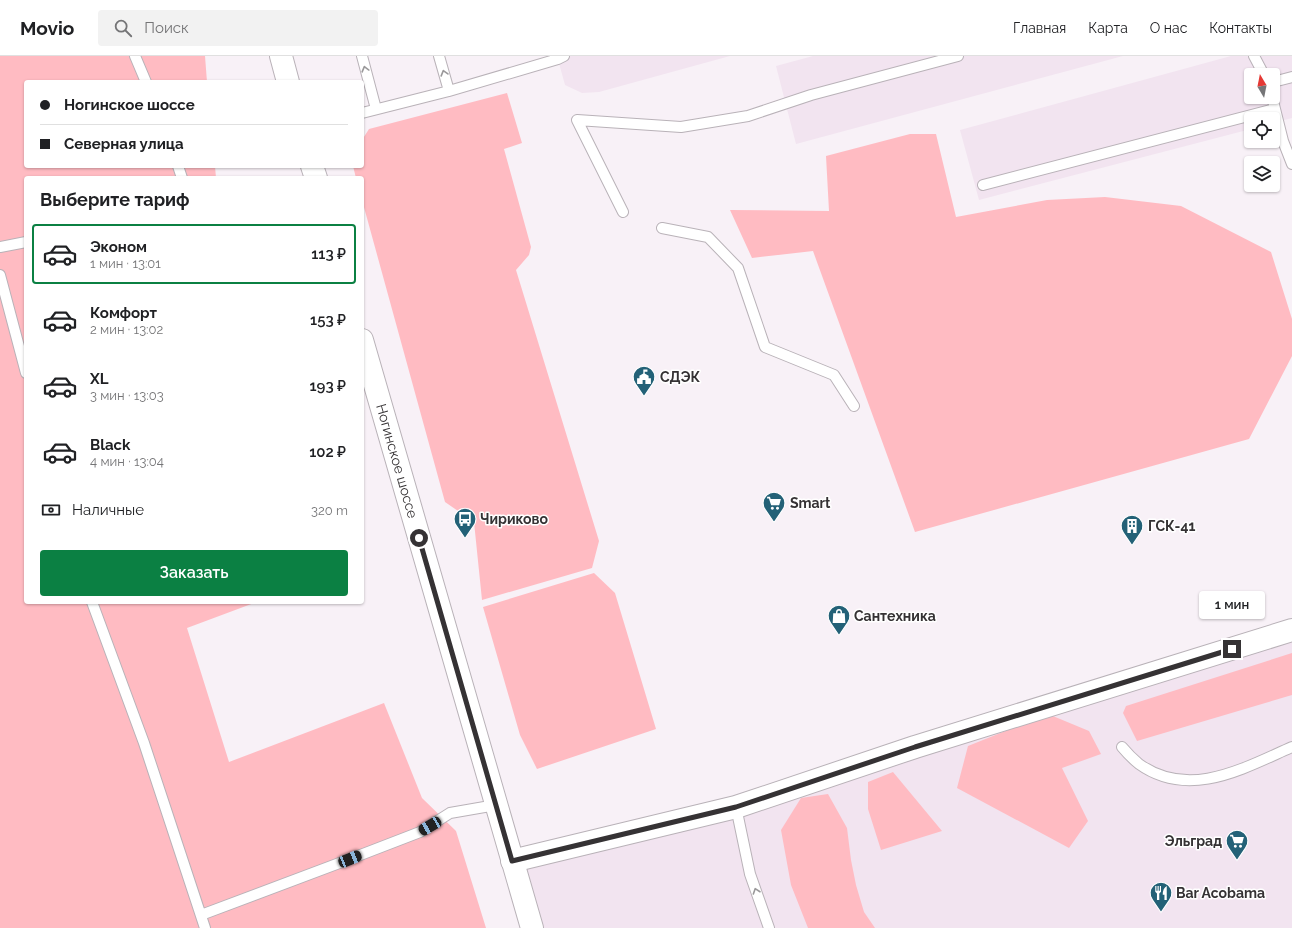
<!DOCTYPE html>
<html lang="ru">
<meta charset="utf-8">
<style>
body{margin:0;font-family:Raleway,sans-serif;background:#f2f2f2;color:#202124;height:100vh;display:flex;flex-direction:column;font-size:15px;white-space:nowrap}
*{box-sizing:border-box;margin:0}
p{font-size:13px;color:#757577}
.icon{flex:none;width:22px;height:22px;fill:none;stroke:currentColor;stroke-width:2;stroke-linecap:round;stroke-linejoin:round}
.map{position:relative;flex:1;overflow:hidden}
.drawer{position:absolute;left:24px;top:120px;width:340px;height:428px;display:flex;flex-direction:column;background:#fff;border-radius:4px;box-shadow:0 1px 3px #0004}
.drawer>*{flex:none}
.banner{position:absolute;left:24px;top:24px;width:340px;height:88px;border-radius:4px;box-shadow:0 1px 3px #0004;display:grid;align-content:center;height:88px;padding:0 16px;background:#fff}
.needle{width:26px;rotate:350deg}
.tools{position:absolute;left:1244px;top:12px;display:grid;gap:8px}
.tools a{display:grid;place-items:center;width:36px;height:36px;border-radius:4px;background:#fff;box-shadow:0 1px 3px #0004;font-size:20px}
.end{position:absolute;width:18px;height:18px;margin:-9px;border:5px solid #353234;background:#fff;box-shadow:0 0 0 2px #fff}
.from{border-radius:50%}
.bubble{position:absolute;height:28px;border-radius:4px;background:#fff;box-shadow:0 1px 3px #0004;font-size:13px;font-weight:600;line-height:28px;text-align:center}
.car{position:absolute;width:12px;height:24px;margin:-12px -6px;border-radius:5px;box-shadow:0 0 3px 1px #0007;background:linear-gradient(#222 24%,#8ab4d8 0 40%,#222 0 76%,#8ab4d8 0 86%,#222 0)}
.banner b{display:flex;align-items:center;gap:14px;height:38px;font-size:15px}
.banner b+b{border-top:1px solid #e0e0e0}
.banner i{width:10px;height:10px;background:#202124}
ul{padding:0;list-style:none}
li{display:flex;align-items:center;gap:12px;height:60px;margin:0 8px 6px;padding:0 8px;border:2px solid transparent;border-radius:4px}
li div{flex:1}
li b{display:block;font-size:15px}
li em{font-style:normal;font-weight:600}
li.selected{border-color:#0b8043}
li>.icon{width:36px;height:36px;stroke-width:1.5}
h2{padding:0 16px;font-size:18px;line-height:48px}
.pay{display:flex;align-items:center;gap:10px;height:44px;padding:0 16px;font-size:15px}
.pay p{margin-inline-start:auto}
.action{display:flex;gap:8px;margin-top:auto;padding:8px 16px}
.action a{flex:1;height:46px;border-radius:4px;background:#0b8043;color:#fff;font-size:16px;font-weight:600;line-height:46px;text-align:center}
header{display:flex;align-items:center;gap:24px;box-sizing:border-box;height:56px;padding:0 20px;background:#fff;border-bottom:1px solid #e0e0e0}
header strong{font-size:19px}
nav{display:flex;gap:22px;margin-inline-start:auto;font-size:14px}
.search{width:280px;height:36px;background:#f2f2f2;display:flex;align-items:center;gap:10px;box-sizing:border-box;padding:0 14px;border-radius:4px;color:#757577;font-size:15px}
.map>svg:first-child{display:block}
</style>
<header>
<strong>Movio</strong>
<div class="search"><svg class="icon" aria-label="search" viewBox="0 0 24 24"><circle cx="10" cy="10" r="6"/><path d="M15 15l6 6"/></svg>Поиск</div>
<nav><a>Главная</a><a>Карта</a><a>О нас</a><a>Контакты</a></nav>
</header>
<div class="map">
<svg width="1292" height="872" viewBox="0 0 1292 872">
<rect width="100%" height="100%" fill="#f8f1f7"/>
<!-- built -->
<path fill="#f2e4f0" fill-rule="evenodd" d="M557,0H730L599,36L582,37L565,29Z
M813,0H1123L796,88L776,10Z
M1231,0H1292V62L1273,67V63H1251V73L979,144L960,74ZM1251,19H1273V41H1251Z
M1292,574V872H532L512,805L589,788Z"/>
<!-- green -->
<path fill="#ffbbc2" d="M0,0H205L207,26H26V110H215L216,122H26V546H257L187,572L229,706L384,647L422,742L456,775L486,872H0Z
M507,37L522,87L504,93L531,191L529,199L516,214L599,485L592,512L482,544L474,466L445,446L362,144V122H356L353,110H362V84L369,73Z
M910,78H936L956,161L1047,144L1105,141L1181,150L1271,196L1292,263V300L1249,383L915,476L813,195L752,202L730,154L829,155L826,100Z
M594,517L615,537L656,673L537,713L520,679L483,551Z
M1292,597V639L1137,685L1123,657L1126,650Z
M1048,658L1089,675L1101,698L1062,712L1088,765L1069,792L957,732L968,690Z
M893,716L942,775L881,794L868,753V726Z
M828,738L847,772L851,804L856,829L864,856L875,872H808L791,829L781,774L801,742Z"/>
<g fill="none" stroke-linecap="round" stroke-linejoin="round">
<!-- service casing -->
<g stroke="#b9b2b8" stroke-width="12">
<path id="service" d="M135,0L146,26
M362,0L376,53
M439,0L449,35
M1254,0L1264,19
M1273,26L1292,21
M1272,41L1283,85L1292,108
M362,57L449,35L558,3L564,0
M178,110L182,122
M983,129L1275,53
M623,156L577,64L681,71L748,60L811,39L958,0
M662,172L708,181L738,212L765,291L834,319L854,350
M0,191L26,186
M0,219L26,317
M92,546L144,687L205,872
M1122,691C1127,697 1133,703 1139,708C1189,744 1244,712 1292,691
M736,751L750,818L769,872
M201,859L350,803L420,776L450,757L496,749"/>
</g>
<!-- secondary casing -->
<g stroke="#b9b2b8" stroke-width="24">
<path id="secondary" d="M512,805L736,751L915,691L1292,574"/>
</g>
<!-- trunk casing -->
<g stroke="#b9b2b8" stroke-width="24">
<path id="trunk" d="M281,0L288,26
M312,110L316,122
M362,284L532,872"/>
</g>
<!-- service -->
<use href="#service" stroke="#fff" stroke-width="10"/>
<!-- secondary -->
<use href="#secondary" stroke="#fff" stroke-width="22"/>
<!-- trunk -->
<use href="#trunk" stroke="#fff" stroke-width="22"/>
</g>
<!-- one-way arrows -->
<defs><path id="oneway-chevron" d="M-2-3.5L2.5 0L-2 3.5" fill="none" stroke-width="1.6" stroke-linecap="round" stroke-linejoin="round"/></defs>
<g stroke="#9a989a">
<use href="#oneway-chevron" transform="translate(365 13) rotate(-105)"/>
<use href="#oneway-chevron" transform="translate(444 17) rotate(-106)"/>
<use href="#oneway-chevron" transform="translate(756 835) rotate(-109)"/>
</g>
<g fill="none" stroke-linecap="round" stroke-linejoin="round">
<!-- route -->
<path stroke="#353234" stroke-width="5" d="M419,482L512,805L736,751L915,691L1232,593"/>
</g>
<!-- icons -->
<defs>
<g id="civic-pin" transform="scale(1.15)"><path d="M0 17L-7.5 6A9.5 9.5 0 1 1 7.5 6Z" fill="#236177" stroke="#fff"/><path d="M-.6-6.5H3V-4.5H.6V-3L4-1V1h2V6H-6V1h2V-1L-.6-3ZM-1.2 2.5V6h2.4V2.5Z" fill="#fff"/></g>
<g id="supermarket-pin" transform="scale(1.15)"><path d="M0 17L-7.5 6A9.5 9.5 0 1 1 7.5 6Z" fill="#236177" stroke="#fff"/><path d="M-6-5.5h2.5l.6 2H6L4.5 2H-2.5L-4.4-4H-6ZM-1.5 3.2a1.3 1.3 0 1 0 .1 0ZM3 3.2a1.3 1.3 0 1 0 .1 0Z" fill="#fff"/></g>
<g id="bus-pin" transform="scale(1.15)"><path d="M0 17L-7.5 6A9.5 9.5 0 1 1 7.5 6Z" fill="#236177" stroke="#fff"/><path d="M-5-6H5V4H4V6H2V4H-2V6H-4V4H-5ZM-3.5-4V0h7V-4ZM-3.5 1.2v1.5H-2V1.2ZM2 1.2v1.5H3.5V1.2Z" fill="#fff"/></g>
<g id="building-pin" transform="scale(1.15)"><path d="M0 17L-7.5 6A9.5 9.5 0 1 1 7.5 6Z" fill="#236177" stroke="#fff"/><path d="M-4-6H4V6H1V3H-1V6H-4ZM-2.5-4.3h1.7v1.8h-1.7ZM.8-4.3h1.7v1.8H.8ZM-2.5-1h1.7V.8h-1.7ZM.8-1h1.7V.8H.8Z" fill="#fff"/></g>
<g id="shop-pin" transform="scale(1.15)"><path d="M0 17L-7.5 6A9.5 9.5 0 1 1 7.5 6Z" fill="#236177" stroke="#fff"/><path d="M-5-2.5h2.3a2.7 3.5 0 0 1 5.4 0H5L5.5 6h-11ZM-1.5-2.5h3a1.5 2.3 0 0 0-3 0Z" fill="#fff"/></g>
<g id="restaurant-pin" transform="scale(1.15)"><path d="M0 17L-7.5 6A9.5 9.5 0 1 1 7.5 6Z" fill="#236177" stroke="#fff"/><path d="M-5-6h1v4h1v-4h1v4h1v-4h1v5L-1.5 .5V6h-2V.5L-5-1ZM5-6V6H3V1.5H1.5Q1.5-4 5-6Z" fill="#fff"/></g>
</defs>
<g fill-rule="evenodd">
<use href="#civic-pin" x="644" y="321"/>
<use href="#supermarket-pin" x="774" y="447"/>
<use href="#bus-pin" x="465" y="463"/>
<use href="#building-pin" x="1132" y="470"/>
<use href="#shop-pin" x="839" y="560"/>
<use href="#supermarket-pin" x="1237" y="785"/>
<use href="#restaurant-pin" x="1161" y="837"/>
</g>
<g text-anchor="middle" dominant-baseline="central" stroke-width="3" stroke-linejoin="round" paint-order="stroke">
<!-- poi labels -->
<g font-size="14" font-weight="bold" fill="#353234" stroke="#fff" text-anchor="start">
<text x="660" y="321">СДЭК</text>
<text x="790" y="447">Smart</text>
<text x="480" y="463">Чириково</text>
<text x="1148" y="470">ГСК-41</text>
<text x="854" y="560">Сантехника</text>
<text x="1222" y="785" text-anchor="end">Эльград</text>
<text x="1176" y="837">Bar Acobama</text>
</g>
<!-- street labels -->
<g font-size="14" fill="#353234" stroke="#fff">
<text transform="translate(397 405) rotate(74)">Ногинское шоссе</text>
</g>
</g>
</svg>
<div class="tools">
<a><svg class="needle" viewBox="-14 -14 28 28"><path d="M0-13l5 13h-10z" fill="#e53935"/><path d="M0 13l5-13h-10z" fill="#757577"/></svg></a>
<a><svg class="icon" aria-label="locate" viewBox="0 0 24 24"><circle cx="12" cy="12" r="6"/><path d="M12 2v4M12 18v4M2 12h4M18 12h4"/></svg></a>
<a><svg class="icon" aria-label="layers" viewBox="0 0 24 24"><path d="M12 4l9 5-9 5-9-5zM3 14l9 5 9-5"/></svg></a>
</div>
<i class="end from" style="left:419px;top:482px"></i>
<i class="end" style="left:1232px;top:593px"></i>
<div class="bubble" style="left:1199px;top:535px;width:66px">1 мин</div>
<i class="car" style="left:430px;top:770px;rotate:240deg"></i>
<i class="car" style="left:350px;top:803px;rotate:68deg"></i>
<div class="banner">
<b><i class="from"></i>Ногинское шоссе</b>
<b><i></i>Северная улица</b>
</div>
<section class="drawer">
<h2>Выберите тариф</h2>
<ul>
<li class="selected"><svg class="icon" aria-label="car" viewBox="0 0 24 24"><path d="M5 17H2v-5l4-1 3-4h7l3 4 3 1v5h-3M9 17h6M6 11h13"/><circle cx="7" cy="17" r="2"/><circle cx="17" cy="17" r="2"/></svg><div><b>Эконом</b><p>1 мин · 13:01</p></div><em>113 ₽</em></li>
<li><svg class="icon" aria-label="car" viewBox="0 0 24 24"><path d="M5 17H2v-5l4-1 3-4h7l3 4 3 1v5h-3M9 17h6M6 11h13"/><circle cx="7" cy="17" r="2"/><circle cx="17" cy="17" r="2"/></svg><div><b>Комфорт</b><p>2 мин · 13:02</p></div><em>153 ₽</em></li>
<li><svg class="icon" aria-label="car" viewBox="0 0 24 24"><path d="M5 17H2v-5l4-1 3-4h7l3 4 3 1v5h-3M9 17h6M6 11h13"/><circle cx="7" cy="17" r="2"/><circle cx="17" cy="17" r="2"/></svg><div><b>XL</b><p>3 мин · 13:03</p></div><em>193 ₽</em></li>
<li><svg class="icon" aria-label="car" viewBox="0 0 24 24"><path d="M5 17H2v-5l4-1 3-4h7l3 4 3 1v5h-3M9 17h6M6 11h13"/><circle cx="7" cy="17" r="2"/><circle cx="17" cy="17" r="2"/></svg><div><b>Black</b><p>4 мин · 13:04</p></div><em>102 ₽</em></li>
</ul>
<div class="pay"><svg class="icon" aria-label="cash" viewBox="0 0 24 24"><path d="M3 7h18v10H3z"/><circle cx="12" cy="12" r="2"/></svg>Наличные<p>320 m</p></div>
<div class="action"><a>Заказать</a></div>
</section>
</div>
